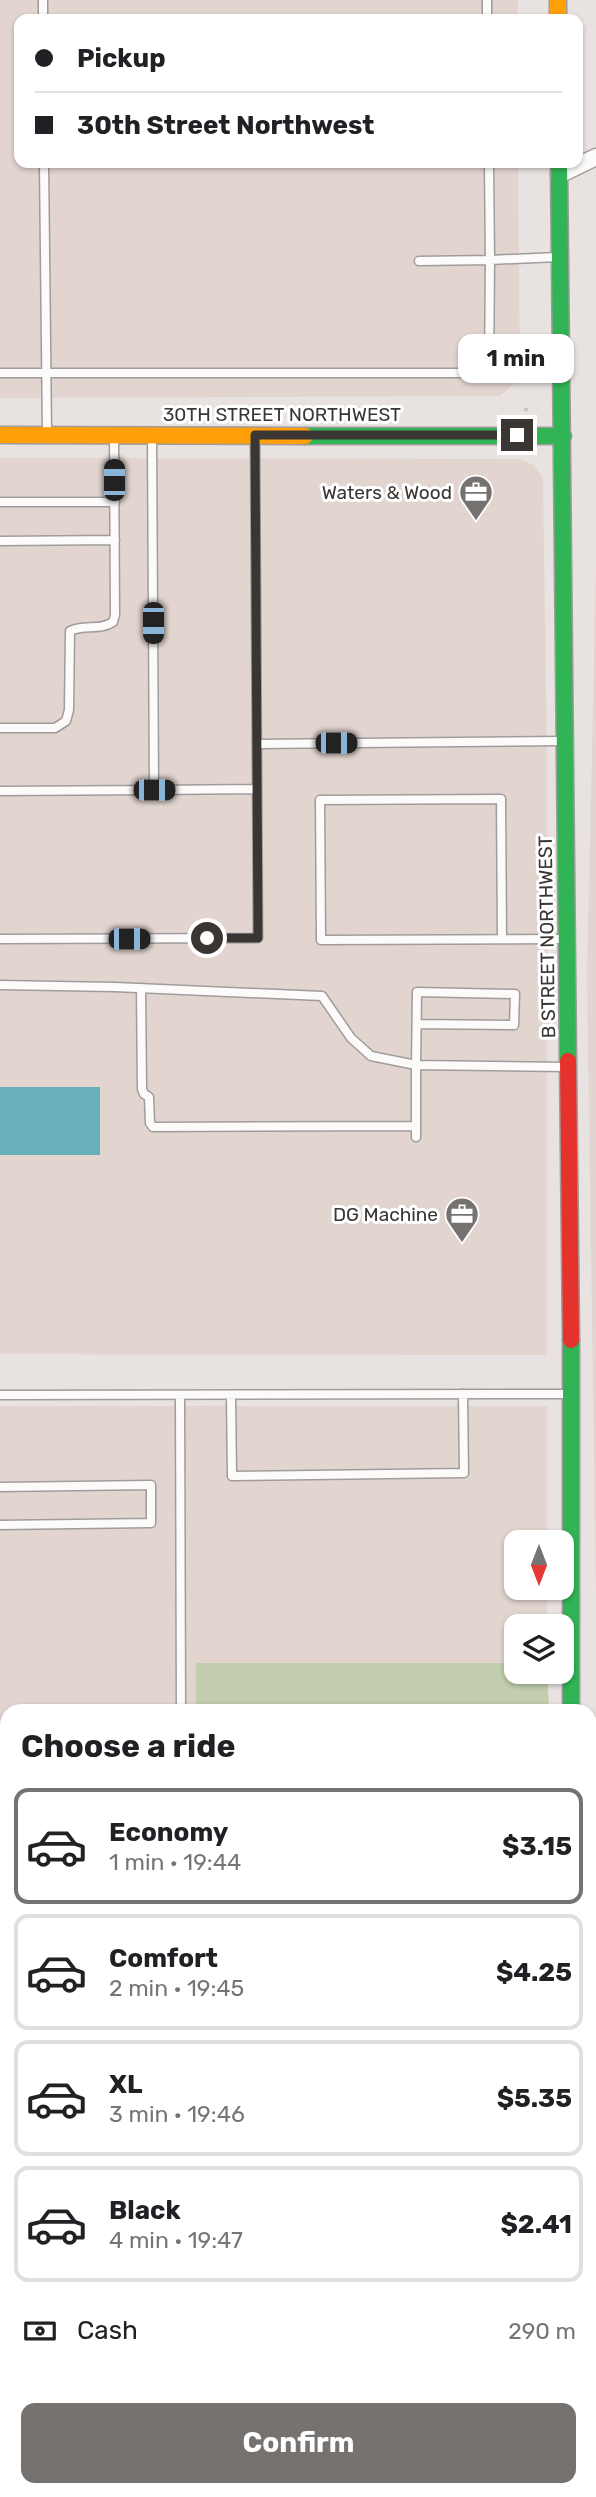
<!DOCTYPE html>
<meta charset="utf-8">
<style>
body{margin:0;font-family:Rubik,sans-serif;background:#f6f6f6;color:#202124;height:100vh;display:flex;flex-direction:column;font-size:26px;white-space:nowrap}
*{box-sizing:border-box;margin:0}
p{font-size:23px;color:#757577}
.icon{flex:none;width:38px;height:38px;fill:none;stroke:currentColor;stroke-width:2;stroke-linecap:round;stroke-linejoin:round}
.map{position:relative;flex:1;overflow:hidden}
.details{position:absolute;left:0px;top:1704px;width:597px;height:793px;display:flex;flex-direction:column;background:#fff;border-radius:21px 21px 0 0;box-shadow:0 2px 5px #0004}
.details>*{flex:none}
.banner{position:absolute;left:14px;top:14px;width:569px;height:154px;border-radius:14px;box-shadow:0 2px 5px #0004;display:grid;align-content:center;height:154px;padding:0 21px;background:#fff}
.needle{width:46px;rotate:180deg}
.buttons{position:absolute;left:504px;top:1530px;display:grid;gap:14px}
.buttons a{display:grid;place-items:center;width:70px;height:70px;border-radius:14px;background:#fff;box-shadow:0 2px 5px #0004;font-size:35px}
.end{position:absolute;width:32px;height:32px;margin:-16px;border:9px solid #393634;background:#fff;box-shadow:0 0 0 4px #fff}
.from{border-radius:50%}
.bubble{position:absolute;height:49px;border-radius:14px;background:#fff;box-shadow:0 2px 5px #0004;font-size:23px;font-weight:700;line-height:49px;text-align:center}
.car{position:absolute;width:21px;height:42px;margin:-21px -10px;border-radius:9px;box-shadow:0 0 5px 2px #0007;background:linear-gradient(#222 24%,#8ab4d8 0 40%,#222 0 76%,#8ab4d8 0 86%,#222 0)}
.banner b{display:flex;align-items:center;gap:24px;height:66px;font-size:26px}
.banner b+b{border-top:2px solid #e0e0e0}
.banner i{width:18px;height:18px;background:#202124}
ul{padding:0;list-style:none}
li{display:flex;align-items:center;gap:21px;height:116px;margin:0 14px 10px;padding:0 7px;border:4px solid #e0e0e0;border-radius:14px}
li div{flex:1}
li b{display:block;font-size:26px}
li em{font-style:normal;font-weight:700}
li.current{border-color:#767270}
li>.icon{width:63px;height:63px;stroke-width:1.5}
h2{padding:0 21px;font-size:32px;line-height:84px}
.pay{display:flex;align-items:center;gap:18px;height:77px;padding:0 21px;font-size:26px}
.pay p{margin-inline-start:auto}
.button{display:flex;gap:14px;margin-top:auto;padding:14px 21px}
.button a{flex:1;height:80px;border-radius:14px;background:#767270;color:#fff;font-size:28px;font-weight:700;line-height:80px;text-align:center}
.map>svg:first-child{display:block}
</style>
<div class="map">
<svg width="596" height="2497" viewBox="0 0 596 2497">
<rect width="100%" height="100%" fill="#e8e2e0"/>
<!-- commercial -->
<path fill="#e7d6d5" d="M0,2137H7V2309H0Z"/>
<!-- built -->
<path fill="#e2d5d0" d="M0,0H518V19H19V163H518L520,379L500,396L0,398Z
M0,458L519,459L534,465L543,478L547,764V1355L0,1354Z
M596,568V1595L587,976Z
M0,1406H547V1542H516V1587H547V1626H516V1663H196V1711L7,1712V1746H2L1,1809L7,1810V2137H0Z
M0,2362H7V2490H558V2497H0Z"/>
<!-- green -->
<path fill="#c2ceae" d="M196,1663H516V1671H547L549,1711H196Z
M1,1746H7V1810H1Z"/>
<!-- water -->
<path fill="#67b0ba" d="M0,1087H100V1155H0Z"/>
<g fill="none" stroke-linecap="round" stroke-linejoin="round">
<!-- lane casing -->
<g stroke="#a09c9b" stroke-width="11">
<path id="lane" d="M43,0V19
M487,0V19
M44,163L47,433
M489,163L490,260L558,257
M0,373H489L490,260L419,261
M0,502H115
M0,541L115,540
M0,728H55L66,721L69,710L70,631C84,624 100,631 113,622L115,615L114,437
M257,744L562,741
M154,790L257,789
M0,791L154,790L152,438
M0,939L258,938L255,436
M502,939L501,799L320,800L321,940L564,939
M0,985L115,987L322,996L351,1038L371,1056L416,1065V1137
M141,988L142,1089L144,1094L149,1097L150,1123L153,1127L415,1126
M417,1024L514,1025L515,994L417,992L416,1065L566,1067
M0,1395L568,1394
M180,1395L181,1712
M231,1395L232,1476L464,1473L463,1394
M0,1487L151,1485V1523L0,1525
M0,1737H7
M0,1977H7
M0,2215H7
M0,2388H7
M155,2490V2497
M236,2490V2497"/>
</g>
<!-- street casing -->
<g stroke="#a09c9b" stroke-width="19">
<path id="street" d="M559,175L596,157"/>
</g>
<!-- fast casing -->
<g stroke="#a09c9b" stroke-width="19">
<path id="fast" d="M559,163L568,1061
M305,436H563
M571,1340V1712
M572,2490V2497"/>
</g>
<!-- slow casing -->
<g stroke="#a09c9b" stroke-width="19">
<path id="slow" d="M558,0V19
M0,435L305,436
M0,2339H7
M590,2355H596"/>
</g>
<!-- jam casing -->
<g stroke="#a09c9b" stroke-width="19">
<path id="jam" d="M568,1061L571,1340"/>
</g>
<!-- path -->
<path stroke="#c5c3c2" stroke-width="3.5" stroke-dasharray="5 3.5" stroke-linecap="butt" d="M525,411L527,408"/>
<!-- lane -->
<use href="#lane" stroke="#fcfbfa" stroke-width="8"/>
<!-- street -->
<use href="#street" stroke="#fcfbfa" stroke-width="16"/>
<!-- fast -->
<use href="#fast" stroke="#30b455" stroke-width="16"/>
<!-- slow -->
<use href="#slow" stroke="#ff9f0a" stroke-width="16"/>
<!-- jam -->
<use href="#jam" stroke="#e5322d" stroke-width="16"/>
</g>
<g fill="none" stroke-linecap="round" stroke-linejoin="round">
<!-- route -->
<path stroke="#393634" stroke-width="9" d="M207,938H258L255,435H517"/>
</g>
<!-- icons -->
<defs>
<g id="office-pin" transform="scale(1.75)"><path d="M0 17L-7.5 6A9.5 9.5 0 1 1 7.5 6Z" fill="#767270" stroke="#fff"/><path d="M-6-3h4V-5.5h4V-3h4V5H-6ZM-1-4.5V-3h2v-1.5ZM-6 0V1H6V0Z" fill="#fff"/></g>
</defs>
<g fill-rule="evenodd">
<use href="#office-pin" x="476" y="492"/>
<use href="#office-pin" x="462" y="1214"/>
</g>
<g text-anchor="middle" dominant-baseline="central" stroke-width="6" stroke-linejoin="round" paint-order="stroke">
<!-- street labels -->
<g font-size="19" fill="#393634" stroke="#fff">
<text x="282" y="414">30TH STREET NORTHWEST</text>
<text transform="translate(547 937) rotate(-91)">B STREET NORTHWEST</text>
</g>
<!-- poi labels -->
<g font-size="19" fill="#393634" stroke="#fff" text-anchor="end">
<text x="452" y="492">Waters &amp; Wood</text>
<text x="438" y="1214">DG Machine</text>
</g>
</g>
</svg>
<div class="buttons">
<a><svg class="needle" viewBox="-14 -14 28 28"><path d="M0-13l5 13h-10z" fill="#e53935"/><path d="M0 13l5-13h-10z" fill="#757577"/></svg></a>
<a><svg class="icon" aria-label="layers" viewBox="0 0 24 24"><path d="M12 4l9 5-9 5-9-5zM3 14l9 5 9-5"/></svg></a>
</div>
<i class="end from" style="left:207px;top:938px"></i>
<i class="end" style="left:517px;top:435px"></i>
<div class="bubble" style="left:458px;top:334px;width:116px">1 min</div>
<i class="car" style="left:114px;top:480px;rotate:0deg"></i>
<i class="car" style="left:153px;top:623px;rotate:180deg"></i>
<i class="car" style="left:336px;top:743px;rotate:90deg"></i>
<i class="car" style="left:154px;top:790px;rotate:90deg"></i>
<i class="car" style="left:129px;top:939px;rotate:90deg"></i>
<div class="banner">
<b><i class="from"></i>Pickup</b>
<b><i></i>30th Street Northwest</b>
</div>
<section class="details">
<h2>Choose a ride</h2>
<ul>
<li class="current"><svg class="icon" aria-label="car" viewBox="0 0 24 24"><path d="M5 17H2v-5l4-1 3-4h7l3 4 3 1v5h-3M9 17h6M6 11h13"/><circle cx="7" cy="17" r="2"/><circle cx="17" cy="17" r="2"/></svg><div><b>Economy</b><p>1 min · 19:44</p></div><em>$3.15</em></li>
<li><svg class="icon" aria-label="car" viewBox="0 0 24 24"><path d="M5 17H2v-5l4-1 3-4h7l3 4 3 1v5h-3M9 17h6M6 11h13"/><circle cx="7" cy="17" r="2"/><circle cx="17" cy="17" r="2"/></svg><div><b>Comfort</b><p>2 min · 19:45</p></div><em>$4.25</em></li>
<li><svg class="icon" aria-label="car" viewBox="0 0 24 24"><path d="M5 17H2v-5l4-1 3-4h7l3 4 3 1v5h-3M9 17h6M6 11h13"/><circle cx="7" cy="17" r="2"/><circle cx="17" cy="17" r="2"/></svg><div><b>XL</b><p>3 min · 19:46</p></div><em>$5.35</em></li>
<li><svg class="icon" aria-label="car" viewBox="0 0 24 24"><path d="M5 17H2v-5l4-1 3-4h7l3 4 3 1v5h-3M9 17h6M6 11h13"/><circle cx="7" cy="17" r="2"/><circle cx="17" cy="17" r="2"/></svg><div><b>Black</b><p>4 min · 19:47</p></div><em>$2.41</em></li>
</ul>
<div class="pay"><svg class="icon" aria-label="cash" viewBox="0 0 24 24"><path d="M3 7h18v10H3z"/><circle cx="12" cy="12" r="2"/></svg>Cash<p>290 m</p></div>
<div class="button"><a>Confirm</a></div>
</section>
</div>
